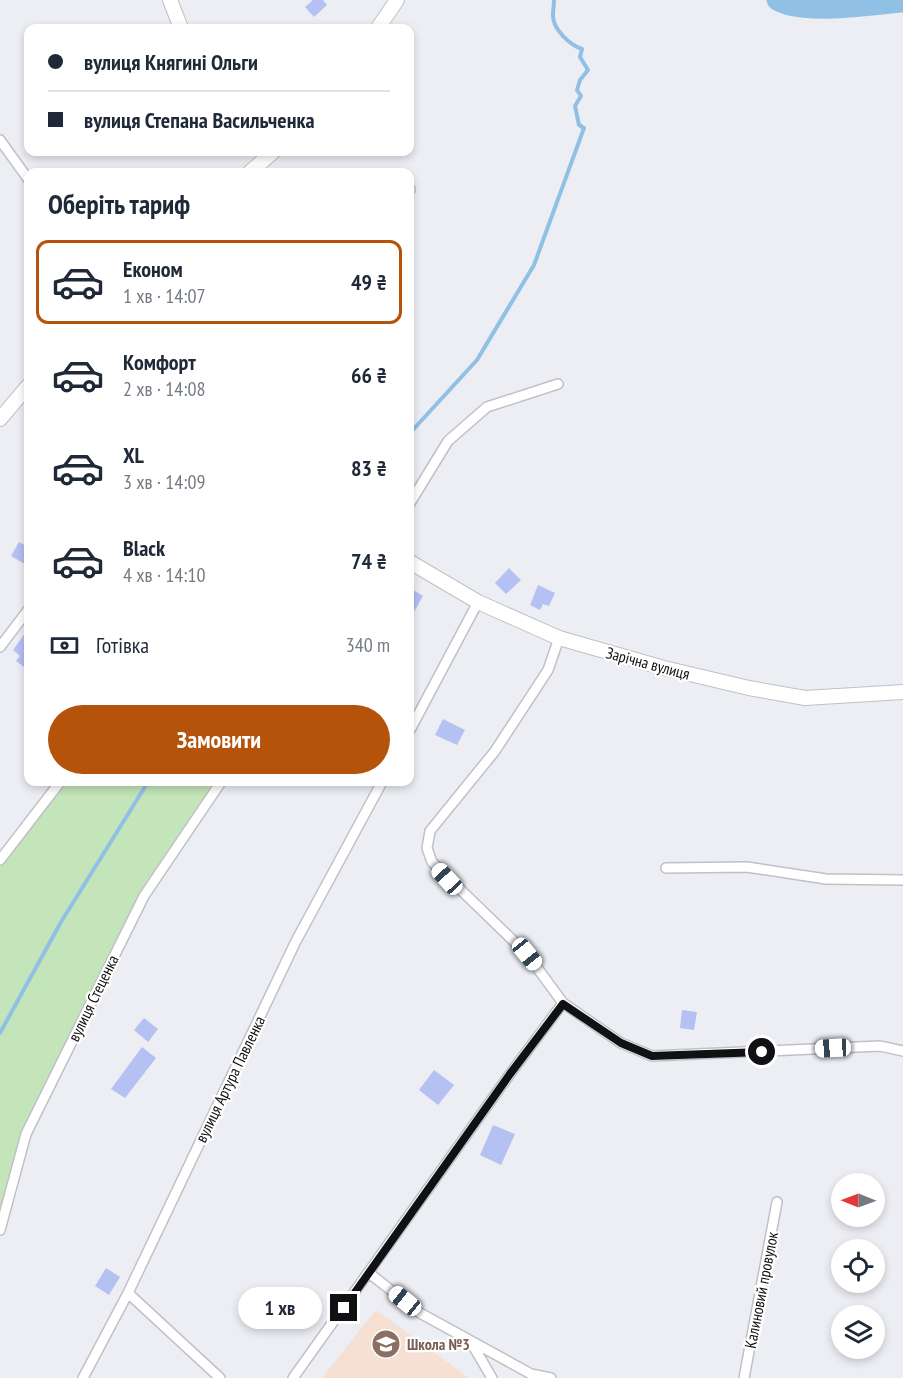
<!DOCTYPE html>
<html lang="uk">
<meta charset="utf-8">
<style>
body{margin:0;font-family:"PT Sans Narrow",sans-serif;background:#f6f6f7;color:#1f2937;height:100vh;display:flex;flex-direction:column;font-size:22px;white-space:nowrap}
*{box-sizing:border-box;margin:0}
p{font-size:20px;color:#747a83}
.icon{flex:none;width:33px;height:33px;fill:none;stroke:currentColor;stroke-width:2;stroke-linecap:round;stroke-linejoin:round}
.map{position:relative;flex:1;overflow:hidden}
.details{position:absolute;left:24px;top:168px;width:390px;height:618px;display:flex;flex-direction:column;background:#fff;border-radius:12px;box-shadow:0 3px 9px #0003}
.details>*{flex:none}
.banner{position:absolute;left:24px;top:24px;width:390px;height:132px;border-radius:12px;box-shadow:0 3px 9px #0003;display:grid;align-content:center;height:132px;padding:0 24px;background:#fff}
.needle{width:39px;rotate:271deg}
.tools{position:absolute;left:831px;top:1173px;display:grid;gap:12px}
.tools a{display:grid;place-items:center;width:54px;height:54px;border-radius:50%;background:#fff;box-shadow:0 3px 9px #0003;font-size:30px}
.end{position:absolute;width:27px;height:27px;margin:-14px;border:8px solid #101113;background:#fff;box-shadow:0 0 0 3px #fff}
.from{border-radius:50%}
.bubble{position:absolute;height:42px;border-radius:21px;background:#fff;box-shadow:0 3px 9px #0003;font-size:20px;font-weight:700;line-height:42px;text-align:center}
.car{position:absolute;width:18px;height:36px;margin:-18px -9px;border-radius:8px;box-shadow:0 0 4px 2px #0007;background:linear-gradient(#fff 24%,#345 0 40%,#fff 0 76%,#345 0 86%,#fff 0)}
.banner b{display:flex;align-items:center;gap:21px;height:57px;font-size:22px}
.banner b+b{border-top:2px solid #e0e1e3}
.banner i{width:15px;height:15px;background:#1f2937}
ul{padding:0;list-style:none}
li{display:flex;align-items:center;gap:18px;height:84px;margin:0 12px 9px;padding:0 12px;border:3px solid transparent;border-radius:12px}
li div{flex:1}
li b{display:block;font-size:22px}
li em{font-style:normal;font-weight:700}
li.current{border-color:#b45309}
li>.icon{width:54px;height:54px;stroke-width:1.5}
h2{padding:0 24px;font-size:27px;line-height:72px}
.pay{display:flex;align-items:center;gap:15px;height:66px;padding:0 24px;font-size:22px}
.pay p{margin-inline-start:auto}
.cta{display:flex;gap:12px;margin-top:auto;padding:12px 24px}
.cta a{flex:1;height:69px;border-radius:36px;background:#b45309;color:#fff;font-size:24px;font-weight:700;line-height:69px;text-align:center}
.map>svg:first-child{display:block}
</style>
<div class="map">
<svg width="903" height="1378" viewBox="0 0 903 1378">
<rect width="100%" height="100%" fill="#eceef4"/>
<!-- education -->
<path fill="#f6dfd3" d="M376,1310L469,1378H322Z"/>
<!-- green -->
<path fill="#c3e5b9" d="M62,782H221L144,896L26,1134L0,1230V867Z"/>
<g fill="none" stroke-linecap="round" stroke-linejoin="round">
<!-- stream -->
<path stroke="#91c0e5" stroke-width="4" d="M410,433L477,360L534,265L584,128L579,125L575,106L581,96L577,90L580,80L588,70L580,57L582,49C570,45 552,29 553,14C553,9 554,6 554,0
M0,1033L61,922L148,782"/>
<!-- river -->
<path stroke="#91c0e5" stroke-width="21" d="M777,0C804,16 871,4 903,2"/>
</g>
<!-- building -->
<path fill="#b5c0f3" d="M313,0H323L327,5L314,17L305,7Z
M19,542L28,547V566L11,556Z
M509,568L521,580L506,594L495,583Z
M538,585L555,593L549,606L543,604L540,610L530,605Z
M410,588L423,596L410,619Z
M28,629V670L16,661L20,656L13,650Z
M443,719L465,730L457,745L435,735Z
M682,1010L697,1012L694,1030L680,1028Z
M144,1018L158,1029L148,1042L134,1030Z
M142,1047L156,1058L125,1098L111,1089Z
M434,1070L454,1085L438,1105L419,1090Z
M493,1125L515,1134L501,1165L480,1155Z
M106,1268L120,1277L109,1295L95,1286Z"/>
<g fill="none" stroke-linecap="round" stroke-linejoin="round">
<!-- street casing -->
<g stroke="#bfc1c7" stroke-width="12">
<path id="street" d="M0,140L28,179
M410,190V189
M410,503L448,441L487,407L558,384
M0,647L28,610
M410,730L478,602
M0,860L60,782
M666,868L747,867L826,879L903,880
M563,1003L621,1043L652,1056L880,1046L903,1051
M0,1230L26,1134L144,896L221,782
M369,1273L420,1313L531,1374L551,1378
M128,1293L220,1378
M472,1344L492,1378
M83,1378L128,1293L296,941L382,782
M293,1378L510,1074L563,1003L527,954L432,862L427,848L430,831L495,751L548,670L559,638
M744,1378L777,1202"/>
</g>
<!-- secondary casing -->
<g stroke="#bfc1c7" stroke-width="16">
<path id="secondary" d="M170,0L181,28
M378,28L397,0
M250,172L273,152
M0,419L28,386
M410,562L478,602L559,638L664,668L749,688L805,698L903,692"/>
</g>
<!-- street -->
<use href="#street" stroke="#fff" stroke-width="9"/>
<!-- secondary -->
<use href="#secondary" stroke="#fff" stroke-width="14"/>
</g>
<g fill="none" stroke-linecap="round" stroke-linejoin="round">
<!-- route -->
<path stroke="#101113" stroke-width="8" d="M344,1308L510,1074L563,1004L621,1043L652,1056L762,1052"/>
</g>
<!-- icons -->
<defs>
<g id="school-disc" transform="scale(1.5)"><circle r="9.5" fill="#8d6e63" stroke="#fff"/><path d="M0-5L7-2L0 1L-7-2ZM-4 1L0 2.5L4 1V4Q0 6-4 4Z" fill="#fff"/></g>
</defs>
<g fill-rule="evenodd">
<use href="#school-disc" x="386" y="1344"/>
</g>
<g text-anchor="middle" dominant-baseline="central" stroke-width="4.5" stroke-linejoin="round" paint-order="stroke">
<!-- street labels -->
<g font-size="16" fill="#101113" stroke="#fff">
<text transform="translate(648 663) rotate(15)">Зарічна вулиця</text>
<text transform="translate(93 998) rotate(-64)">вулиця Стеценка</text>
<text transform="translate(230 1079) rotate(-64)">вулиця Артура Павленка</text>
<text transform="translate(761 1290) rotate(-79)">Калиновий провулок</text>
</g>
<!-- education labels -->
<g font-size="16" font-weight="bold" fill="#785e54" stroke="#fff" text-anchor="start">
<text x="407" y="1344">Школа №3</text>
</g>
</g>
</svg>
<div class="tools">
<a><svg class="needle" viewBox="-14 -14 28 28"><path d="M0-13l5 13h-10z" fill="#e53935"/><path d="M0 13l5-13h-10z" fill="#747a83"/></svg></a>
<a><svg class="icon" aria-label="locate" viewBox="0 0 24 24"><circle cx="12" cy="12" r="6"/><path d="M12 2v4M12 18v4M2 12h4M18 12h4"/></svg></a>
<a><svg class="icon" aria-label="layers" viewBox="0 0 24 24"><path d="M12 4l9 5-9 5-9-5zM3 14l9 5 9-5"/></svg></a>
</div>
<i class="end from" style="left:762px;top:1052px"></i>
<i class="end" style="left:344px;top:1308px"></i>
<div class="bubble" style="left:238px;top:1287px;width:84px">1 хв</div>
<i class="car" style="left:447px;top:879px;rotate:317deg"></i>
<i class="car" style="left:527px;top:954px;rotate:141deg"></i>
<i class="car" style="left:833px;top:1048px;rotate:267deg"></i>
<i class="car" style="left:405px;top:1301px;rotate:309deg"></i>
<div class="banner">
<b><i class="from"></i>вулиця Княгині Ольги</b>
<b><i></i>вулиця Степана Васильченка</b>
</div>
<section class="details">
<h2>Оберіть тариф</h2>
<ul>
<li class="current"><svg class="icon" aria-label="car" viewBox="0 0 24 24"><path d="M5 17H2v-5l4-1 3-4h7l3 4 3 1v5h-3M9 17h6M6 11h13"/><circle cx="7" cy="17" r="2"/><circle cx="17" cy="17" r="2"/></svg><div><b>Економ</b><p>1 хв · 14:07</p></div><em>49 ₴</em></li>
<li><svg class="icon" aria-label="car" viewBox="0 0 24 24"><path d="M5 17H2v-5l4-1 3-4h7l3 4 3 1v5h-3M9 17h6M6 11h13"/><circle cx="7" cy="17" r="2"/><circle cx="17" cy="17" r="2"/></svg><div><b>Комфорт</b><p>2 хв · 14:08</p></div><em>66 ₴</em></li>
<li><svg class="icon" aria-label="car" viewBox="0 0 24 24"><path d="M5 17H2v-5l4-1 3-4h7l3 4 3 1v5h-3M9 17h6M6 11h13"/><circle cx="7" cy="17" r="2"/><circle cx="17" cy="17" r="2"/></svg><div><b>XL</b><p>3 хв · 14:09</p></div><em>83 ₴</em></li>
<li><svg class="icon" aria-label="car" viewBox="0 0 24 24"><path d="M5 17H2v-5l4-1 3-4h7l3 4 3 1v5h-3M9 17h6M6 11h13"/><circle cx="7" cy="17" r="2"/><circle cx="17" cy="17" r="2"/></svg><div><b>Black</b><p>4 хв · 14:10</p></div><em>74 ₴</em></li>
</ul>
<div class="pay"><svg class="icon" aria-label="cash" viewBox="0 0 24 24"><path d="M3 7h18v10H3z"/><circle cx="12" cy="12" r="2"/></svg>Готівка<p>340 m</p></div>
<div class="cta"><a>Замовити</a></div>
</section>
</div>
